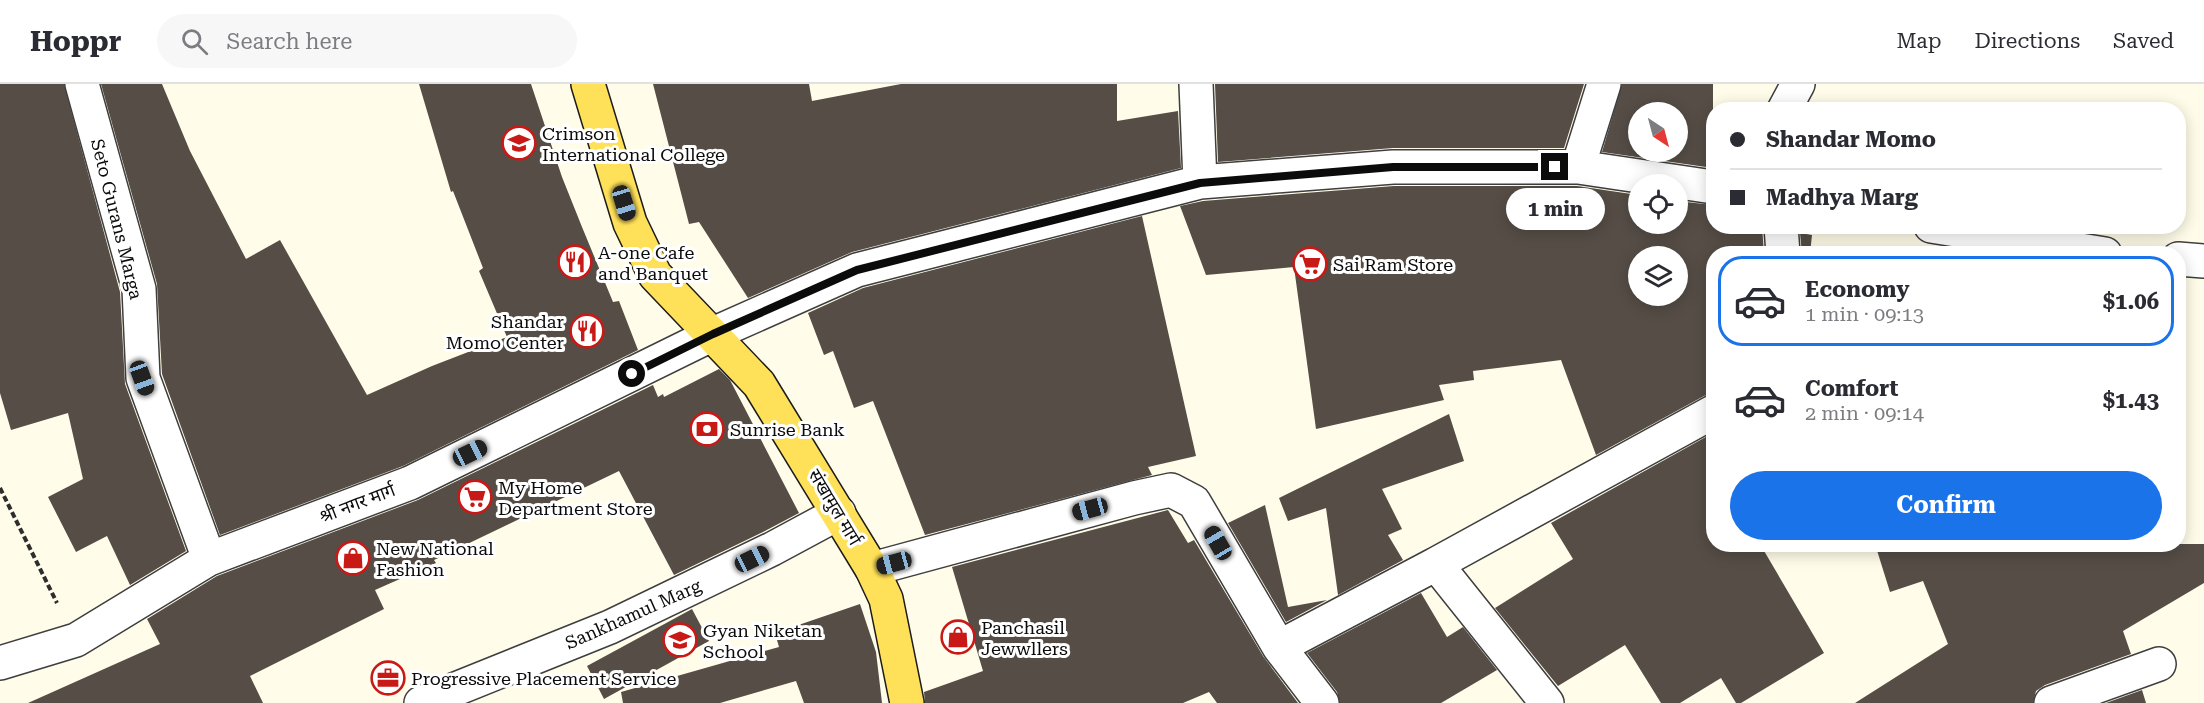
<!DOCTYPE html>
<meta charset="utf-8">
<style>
body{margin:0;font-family:"Roboto Serif","Noto Sans Devanagari",serif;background:#f7f7f7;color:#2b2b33;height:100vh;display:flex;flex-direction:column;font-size:22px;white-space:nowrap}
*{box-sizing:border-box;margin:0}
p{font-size:20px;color:#7c7c81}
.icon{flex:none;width:33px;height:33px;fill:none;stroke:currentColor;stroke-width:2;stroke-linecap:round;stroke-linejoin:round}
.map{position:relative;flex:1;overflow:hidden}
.sheet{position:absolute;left:1706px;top:162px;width:480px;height:306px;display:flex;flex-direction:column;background:#fff;border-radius:24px;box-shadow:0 3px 15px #0003}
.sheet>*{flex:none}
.guide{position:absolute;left:1706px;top:18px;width:480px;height:132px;border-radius:24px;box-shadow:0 3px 15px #0003;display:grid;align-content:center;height:132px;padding:0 24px;background:#fff}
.needle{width:39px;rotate:144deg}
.tools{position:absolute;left:1628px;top:18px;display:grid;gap:12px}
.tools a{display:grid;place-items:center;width:60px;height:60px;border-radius:50%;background:#fff;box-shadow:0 3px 15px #0003;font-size:30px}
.end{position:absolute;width:27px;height:27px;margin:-14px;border:8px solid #0b0b0b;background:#fff;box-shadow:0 0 0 3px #fff}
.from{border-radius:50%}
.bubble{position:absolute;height:42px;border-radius:21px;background:#fff;box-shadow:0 3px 15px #0003;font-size:20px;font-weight:700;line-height:42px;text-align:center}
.car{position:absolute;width:18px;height:36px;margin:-18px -9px;border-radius:8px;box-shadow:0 0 4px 2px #0007;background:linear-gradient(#222 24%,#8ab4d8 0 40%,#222 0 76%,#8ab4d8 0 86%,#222 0)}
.guide b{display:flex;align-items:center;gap:21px;height:57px;font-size:22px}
.guide b+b{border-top:2px solid #e1e1e2}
.guide i{width:15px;height:15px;background:#2b2b33}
ul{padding:10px 0 0;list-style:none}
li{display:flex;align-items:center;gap:18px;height:90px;margin:0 12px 9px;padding:0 12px;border:3px solid transparent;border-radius:24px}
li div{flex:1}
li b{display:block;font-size:22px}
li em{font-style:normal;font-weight:700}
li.selected{border-color:#1a73e8}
li>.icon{width:54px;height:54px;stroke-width:1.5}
.button{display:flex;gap:12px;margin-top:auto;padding:12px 24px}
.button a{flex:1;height:69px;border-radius:36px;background:#1a73e8;color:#fff;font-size:24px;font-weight:700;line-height:69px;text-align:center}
header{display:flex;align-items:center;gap:36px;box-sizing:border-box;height:84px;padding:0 30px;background:#fff;border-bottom:2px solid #e1e1e2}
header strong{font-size:28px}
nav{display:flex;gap:33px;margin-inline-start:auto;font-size:21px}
.search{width:420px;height:54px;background:#f7f7f7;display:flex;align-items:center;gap:15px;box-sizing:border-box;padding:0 21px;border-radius:33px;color:#7c7c81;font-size:22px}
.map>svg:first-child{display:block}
</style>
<header>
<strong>Hoppr</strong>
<div class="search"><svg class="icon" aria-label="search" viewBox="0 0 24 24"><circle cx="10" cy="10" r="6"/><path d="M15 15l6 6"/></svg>Search here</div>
<nav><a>Map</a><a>Directions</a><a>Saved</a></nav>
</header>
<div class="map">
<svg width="2204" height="619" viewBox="0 0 2204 619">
<rect width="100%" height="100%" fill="#fffce9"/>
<!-- building -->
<path fill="#554d46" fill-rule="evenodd" d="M0,0H64L120,208L125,300L186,467L130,501L107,452L76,468L48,413L83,395L68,329L11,346L0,309Z
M101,0H162L190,67L246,175L280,156L367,311L432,282L507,253L479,187L483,184L453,107L451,108L419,0H531L562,93L582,143L613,218L619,217L638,266L403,382L220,451L162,290L157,200Z
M653,0H809L812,17L901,0H1117V37L1178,27L1181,84L852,168L748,214L699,138L689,140Z
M1215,0H1584L1564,64H1393L1218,78Z
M1622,0H1713V84L1602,68ZM1638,28H1677V68H1638Z
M1394,102H1577L1638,111V140H1677V117L1713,121V142H1762L1764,170H1713V309L1704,312L1596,371L1561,276L1473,287L1474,296L1439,301L1444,316L1316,345L1294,183L1206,191L1180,122L1203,117ZM1638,172H1677V212H1638Z
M1142,132L1196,372L1148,383L1152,391L925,451L873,317L854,324L833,267L824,271L808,229L863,204Z
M1800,149L1812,151L1810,170H1802Z
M719,285L730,296L799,429L763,448L674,491L619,387L434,476L436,479L375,506L384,525L250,592L263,619H28L160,560L147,535L217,492L418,416L653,301L658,313L663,310L664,313Z
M1449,330L1464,377L1382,405L1402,445L1388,451L1403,476L1338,511L1326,424L1288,437L1279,414Z
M1713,349V460H1760L1824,569L1741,619H1736L1721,594L1680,619H1661L1625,561L1558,602L1495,524L1573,475L1551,439Z
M1265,421L1288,523L1327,516L1286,538L1228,439Z
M1168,426L1188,459L1194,456L1263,572L1298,619H1217L1209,608L1183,619H925L924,608L983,587L952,483Z
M1875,460H2204V499L2123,547L2131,570L2045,601L2036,607L2033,619H1855L1948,560L1923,497L1890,508Z
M1421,509L1447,553L1463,543L1497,586L1441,619H1340L1337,608L1307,569Z
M860,520L876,568L882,619H804L796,597L720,619H623L621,608L779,563L775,549Z
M692,525L709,557L604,615L587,582Z
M2142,606L2146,619H2106Z"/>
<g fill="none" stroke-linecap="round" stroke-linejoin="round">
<!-- minor casing -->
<g stroke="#3e3e3e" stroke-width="36">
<path id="minor" d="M82,0L139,205L143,294L209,475
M1196,0L1200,98
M1784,26L1798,0
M1578,83L1604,0
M1781,142L1783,170
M1931,142L2105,170
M2178,175L2204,177
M1436,480L1713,328
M872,485L1134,414L1171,406L1194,418L1279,563L1436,480L1547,619
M1279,563L1322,619
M0,579L76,556L209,475L410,399L713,250L857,186L1200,98L1393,83H1578L1713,103
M421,619L610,543L772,465L839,429
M2051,619L2159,580"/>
</g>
<!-- major casing -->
<g stroke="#1c1c1c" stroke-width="36">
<path id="major" d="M588,0L630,139L655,191L759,300L872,485L886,515L907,619"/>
</g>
<!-- path -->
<path stroke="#2d2d2d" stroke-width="4" stroke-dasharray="6 3" stroke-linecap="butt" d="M0,404L57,519"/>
<!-- minor -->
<use href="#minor" stroke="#fff" stroke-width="33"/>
<!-- major -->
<use href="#major" stroke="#ffe159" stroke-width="33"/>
</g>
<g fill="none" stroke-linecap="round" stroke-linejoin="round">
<!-- route -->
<path stroke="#0b0b0b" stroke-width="8" d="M632,290L713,250L857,186L1200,99L1393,83H1555"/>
</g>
<!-- icons -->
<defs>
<g id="university-ring" transform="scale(1.725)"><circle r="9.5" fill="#fff" stroke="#c81916" stroke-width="1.5"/><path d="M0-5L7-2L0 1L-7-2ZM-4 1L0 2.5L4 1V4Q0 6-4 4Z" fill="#c81916"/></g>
<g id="restaurant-ring" transform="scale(1.725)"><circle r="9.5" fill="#fff" stroke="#c81916" stroke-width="1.5"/><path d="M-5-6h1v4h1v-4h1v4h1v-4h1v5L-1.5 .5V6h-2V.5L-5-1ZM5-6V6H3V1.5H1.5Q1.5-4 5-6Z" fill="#c81916"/></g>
<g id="supermarket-ring" transform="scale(1.725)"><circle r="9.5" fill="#fff" stroke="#c81916" stroke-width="1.5"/><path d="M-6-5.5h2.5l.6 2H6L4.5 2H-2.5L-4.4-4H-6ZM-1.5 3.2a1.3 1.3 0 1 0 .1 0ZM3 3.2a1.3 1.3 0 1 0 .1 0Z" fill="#c81916"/></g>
<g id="bank-ring" transform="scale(1.725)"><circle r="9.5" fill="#fff" stroke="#c81916" stroke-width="1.5"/><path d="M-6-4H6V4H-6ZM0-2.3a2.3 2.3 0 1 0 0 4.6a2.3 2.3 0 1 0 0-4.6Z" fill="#c81916"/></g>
<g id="shop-ring" transform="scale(1.725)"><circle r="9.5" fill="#fff" stroke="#c81916" stroke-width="1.5"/><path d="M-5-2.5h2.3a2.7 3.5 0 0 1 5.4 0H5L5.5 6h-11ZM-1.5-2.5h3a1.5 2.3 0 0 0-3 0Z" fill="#c81916"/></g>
<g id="school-ring" transform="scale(1.725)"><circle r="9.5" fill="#fff" stroke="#c81916" stroke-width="1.5"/><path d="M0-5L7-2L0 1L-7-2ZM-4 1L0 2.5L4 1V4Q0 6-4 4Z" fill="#c81916"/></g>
<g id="office-ring" transform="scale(1.725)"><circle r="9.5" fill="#fff" stroke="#c81916" stroke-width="1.5"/><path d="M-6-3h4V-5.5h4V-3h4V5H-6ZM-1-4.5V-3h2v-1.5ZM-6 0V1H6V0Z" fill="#c81916"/></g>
</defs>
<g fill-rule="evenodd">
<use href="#university-ring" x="519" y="59"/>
<use href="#restaurant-ring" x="575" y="178"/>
<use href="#supermarket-ring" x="1310" y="180"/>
<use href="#restaurant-ring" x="587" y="247"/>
<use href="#bank-ring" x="707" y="345"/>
<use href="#supermarket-ring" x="475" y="413"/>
<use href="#shop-ring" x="353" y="474"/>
<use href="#shop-ring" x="958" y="553"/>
<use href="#school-ring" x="680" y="556"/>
<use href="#office-ring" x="388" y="594"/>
</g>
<g text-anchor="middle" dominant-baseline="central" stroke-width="6" stroke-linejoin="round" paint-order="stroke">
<!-- poi labels -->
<g font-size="18" fill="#0b0b0b" stroke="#fff" text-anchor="start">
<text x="542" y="49">Crimson<tspan x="542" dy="21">International College</tspan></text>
<text x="598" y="168">A-one Cafe<tspan x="598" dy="21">and Banquet</tspan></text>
<text x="1333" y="180">Sai Ram Store</text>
<text x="564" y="237" text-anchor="end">Shandar<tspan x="564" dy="21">Momo Center</tspan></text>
<text x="730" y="345">Sunrise Bank</text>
<text x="498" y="403">My Home<tspan x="498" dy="21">Department Store</tspan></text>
<text x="376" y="464">New National<tspan x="376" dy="21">Fashion</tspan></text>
<text x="981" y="543">Panchasil<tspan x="981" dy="21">Jewwllers</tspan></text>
<text x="703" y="546">Gyan Niketan<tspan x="703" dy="21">School</tspan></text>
<text x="411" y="594">Progressive Placement Service</text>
</g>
<!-- street labels -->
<g font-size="18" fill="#0b0b0b" stroke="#fff">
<text transform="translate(117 135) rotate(76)">Seto Gurans Marga</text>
<text transform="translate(357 419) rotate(-21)">श्री नगर मार्ग</text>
<text transform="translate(835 423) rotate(59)">संखामुल मार्ग</text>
<text transform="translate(633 530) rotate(-24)">Sankhamul Marg</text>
</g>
</g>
</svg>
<div class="tools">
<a><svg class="needle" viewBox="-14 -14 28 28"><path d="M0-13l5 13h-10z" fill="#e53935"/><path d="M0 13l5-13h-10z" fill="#7c7c81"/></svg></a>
<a><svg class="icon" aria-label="locate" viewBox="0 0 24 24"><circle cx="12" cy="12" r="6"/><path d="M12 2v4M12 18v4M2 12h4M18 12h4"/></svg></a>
<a><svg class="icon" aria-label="layers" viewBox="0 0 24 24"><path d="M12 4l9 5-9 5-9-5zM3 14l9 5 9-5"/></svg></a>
</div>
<i class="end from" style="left:632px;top:290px"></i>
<i class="end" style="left:1555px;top:83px"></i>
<div class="bubble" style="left:1506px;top:104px;width:99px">1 min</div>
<i class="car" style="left:624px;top:119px;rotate:163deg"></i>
<i class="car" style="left:142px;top:294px;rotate:160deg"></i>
<i class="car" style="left:470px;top:369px;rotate:64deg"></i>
<i class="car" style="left:1090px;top:425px;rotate:255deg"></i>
<i class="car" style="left:1218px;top:459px;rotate:330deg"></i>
<i class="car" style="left:752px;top:475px;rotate:64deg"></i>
<i class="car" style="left:894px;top:479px;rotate:255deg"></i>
<div class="guide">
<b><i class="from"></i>Shandar Momo</b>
<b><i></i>Madhya Marg</b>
</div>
<section class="sheet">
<ul>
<li class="selected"><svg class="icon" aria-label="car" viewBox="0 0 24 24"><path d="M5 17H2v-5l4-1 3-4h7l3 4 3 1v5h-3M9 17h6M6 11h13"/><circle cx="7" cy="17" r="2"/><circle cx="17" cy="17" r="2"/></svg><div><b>Economy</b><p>1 min · 09:13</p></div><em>$1.06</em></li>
<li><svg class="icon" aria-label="car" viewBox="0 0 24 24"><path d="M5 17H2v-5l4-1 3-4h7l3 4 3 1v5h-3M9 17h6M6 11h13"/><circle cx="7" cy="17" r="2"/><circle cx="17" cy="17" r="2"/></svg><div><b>Comfort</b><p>2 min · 09:14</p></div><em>$1.43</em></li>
</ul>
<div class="button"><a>Confirm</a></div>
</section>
</div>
